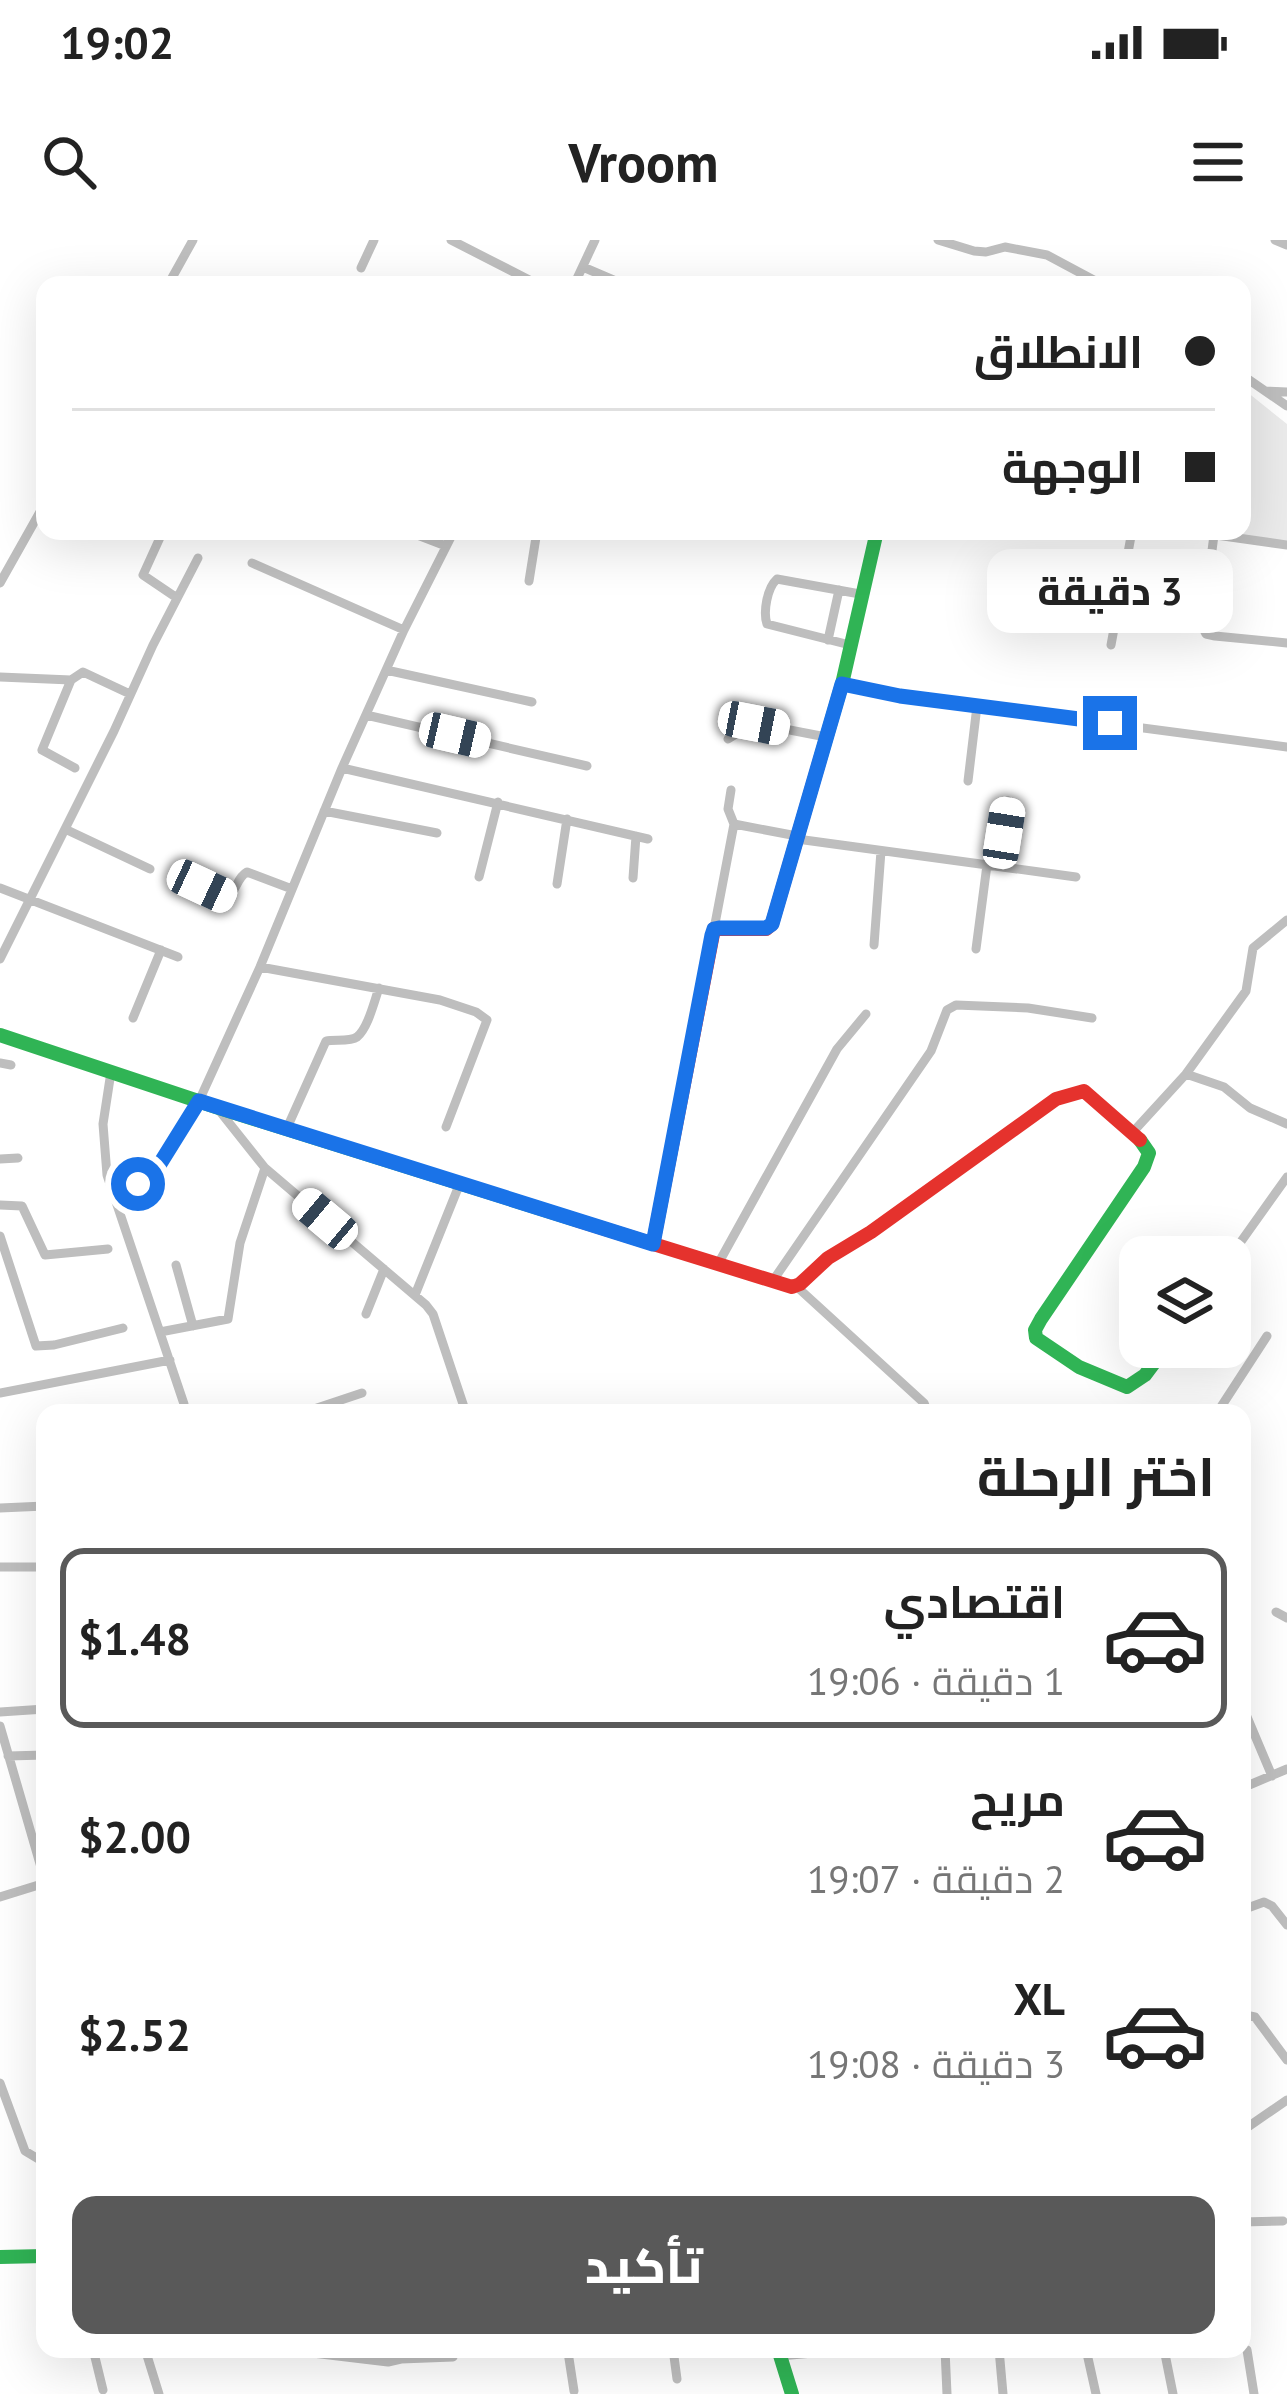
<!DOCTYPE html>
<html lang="ar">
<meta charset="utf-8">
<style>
body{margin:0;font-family:"PT Sans",Cairo,sans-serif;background:#f6f6f6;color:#222;direction:rtl;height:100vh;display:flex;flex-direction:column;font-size:45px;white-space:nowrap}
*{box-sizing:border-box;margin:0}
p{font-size:39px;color:#767676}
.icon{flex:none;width:66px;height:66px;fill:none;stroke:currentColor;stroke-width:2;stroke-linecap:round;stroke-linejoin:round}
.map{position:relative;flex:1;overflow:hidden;direction:ltr}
.panel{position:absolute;left:36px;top:1164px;width:1215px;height:954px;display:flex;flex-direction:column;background:#fff;border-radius:24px;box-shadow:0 12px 48px #0002;direction:rtl}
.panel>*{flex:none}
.top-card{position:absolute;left:36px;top:36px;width:1215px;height:264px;border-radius:24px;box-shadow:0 12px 48px #0002;direction:rtl;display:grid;align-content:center;height:264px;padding:0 36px;background:#fff}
.controls{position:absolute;left:1119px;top:996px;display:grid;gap:24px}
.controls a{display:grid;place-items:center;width:132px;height:132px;border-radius:24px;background:#fff;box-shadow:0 12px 48px #0002;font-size:60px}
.end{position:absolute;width:54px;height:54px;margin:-27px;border:15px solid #1a73e8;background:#fff;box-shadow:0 0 0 6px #fff}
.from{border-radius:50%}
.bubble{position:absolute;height:84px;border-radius:24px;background:#fff;box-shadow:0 12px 48px #0002;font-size:39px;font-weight:800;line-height:84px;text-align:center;direction:rtl}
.car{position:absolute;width:36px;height:72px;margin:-36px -18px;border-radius:15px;box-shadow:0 0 9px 3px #0007;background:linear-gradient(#fff 24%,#345 0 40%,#fff 0 76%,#345 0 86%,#fff 0)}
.top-card b{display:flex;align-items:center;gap:42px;height:114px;font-size:45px}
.top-card b+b{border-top:3px solid #e0e0e0}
.top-card i{width:30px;height:30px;background:#222}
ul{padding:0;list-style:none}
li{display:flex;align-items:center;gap:36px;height:180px;margin:0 24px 18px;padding:0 12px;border:6px solid transparent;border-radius:24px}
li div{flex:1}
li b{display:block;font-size:45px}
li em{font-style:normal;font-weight:800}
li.current{border-color:#595959}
li>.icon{width:108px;height:108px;stroke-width:1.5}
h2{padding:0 36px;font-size:54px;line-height:144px}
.cta{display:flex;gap:24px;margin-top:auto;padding:24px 36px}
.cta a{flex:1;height:138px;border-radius:24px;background:#595959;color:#fff;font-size:48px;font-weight:800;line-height:138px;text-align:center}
.status{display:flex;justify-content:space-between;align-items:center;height:84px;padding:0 60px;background:#fff;direction:ltr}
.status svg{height:33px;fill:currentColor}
header{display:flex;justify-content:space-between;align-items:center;height:156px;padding:0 36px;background:#fff;font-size:54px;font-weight:800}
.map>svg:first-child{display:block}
</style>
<div class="status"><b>19:02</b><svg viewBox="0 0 49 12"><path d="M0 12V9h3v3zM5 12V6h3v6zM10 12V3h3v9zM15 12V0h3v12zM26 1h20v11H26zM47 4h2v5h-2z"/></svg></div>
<header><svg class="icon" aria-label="menu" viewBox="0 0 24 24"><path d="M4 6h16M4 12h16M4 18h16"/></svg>Vroom<svg class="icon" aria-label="search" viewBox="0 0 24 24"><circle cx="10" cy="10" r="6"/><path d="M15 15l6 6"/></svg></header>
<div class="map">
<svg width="1287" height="2154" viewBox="0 0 1287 2154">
<rect width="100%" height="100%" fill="#fff"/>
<!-- green -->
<path fill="#ebebeb" d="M1242,148L1287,184V303L1209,291H1242Z"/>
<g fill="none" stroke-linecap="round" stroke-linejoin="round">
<!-- street -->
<path stroke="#bebebe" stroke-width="9" d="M451,0L539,45
M938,0L974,11L986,12L1005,7L1047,15L1103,45
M1275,0L1287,5
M583,27L625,45
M361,28L374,0
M168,45L193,0
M574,45L595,0
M1242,135L1287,166
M1266,151L1287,152
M163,291L143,335L177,358
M407,291L446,306
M1188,291L1287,305
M1214,295L1206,357L1199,380L1206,394L1215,396L1287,403
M252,323L404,390
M529,341L537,291
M0,343L45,263
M828,400L839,350
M850,405L767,384C763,372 767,348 777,339L860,354
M1111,405L1132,291
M386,430L532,462
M0,437L71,440L83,432L130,454
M71,440L42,510L75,528
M842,444L900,456L1287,507
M366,475L587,526
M728,499L754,483L826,497
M342,528L648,599
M968,541L977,466
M731,550L728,569L734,584
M324,571L437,593
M65,589L150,629
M797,599L1076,637
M998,626L1008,561
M177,634L227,657C237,652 236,638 247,632L292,649
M479,637L498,562
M633,638L636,596
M557,644L567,579
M0,648L178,717
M714,689L734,584L797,596
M874,705L881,611
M976,709L987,625
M0,719L114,491L153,405L198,318
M260,727L440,760L476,772L487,780L446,887
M133,778L161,710
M0,823L11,825
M111,832L103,884L107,935L184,1164L182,1173
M1186,834L1246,751L1253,708L1287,680
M218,869L265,928L426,1065L433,1074L466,1173
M287,888L326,801C334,799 350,802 357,797C368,788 374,762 379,748
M1132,893L1186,834L1224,847L1250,868L1287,884
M0,919L18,918
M107,935L138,944L149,943L199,861L260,727L342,528L404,390L454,291
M0,965L22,966L45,1015L108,1009
M0,996L36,1106L54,1105L123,1088
M1230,1017L1287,937
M718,1024L837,809L866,774
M176,1025L193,1086
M772,1042L931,811L947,770L956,765L1028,768L1092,778
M796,1046L924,1163L926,1168L923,1173
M415,1055L460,943
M366,1074L384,1029
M160,1092L228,1079L240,1003L265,928
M0,1153L170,1120
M302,1173L362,1153
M1217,1173L1267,1096
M0,1268L45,1266
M0,1327H45
M1276,1372L1287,1378
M1242,1465L1272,1536
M0,1472L45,1469
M0,1486L45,1641
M8,1516L45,1515
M1242,1548L1287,1529
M0,1657L45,1643
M1242,1670L1264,1662L1272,1666L1287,1685
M1242,1781L1250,1776L1255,1777L1287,1820
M0,1843L25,1911L45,1923
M1242,1891L1287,1860
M1242,1982L1283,1981
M93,2109L103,2150
M145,2109L159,2154
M279,2109L388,2122L401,2119L453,2117
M572,2109L568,2112L574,2151
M673,2109L677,2139
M945,2109L947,2154
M999,2109L1003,2154
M1086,2109L1096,2154
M1164,2109L1173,2154
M1247,2110L1254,2154
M780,2116L857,2109"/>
<!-- fast -->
<path stroke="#30b455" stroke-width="14" d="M821,516L842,444L877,291
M0,795L216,867L576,980
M1140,900L1149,913L1144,927L1041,1079L1035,1090L1036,1098L1079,1127L1127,1147L1145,1135L1166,1107
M0,2017L45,2016
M778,2109L792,2154"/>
<!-- jam -->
<path stroke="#e5322d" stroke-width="14" d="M576,980L792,1047L800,1044L828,1018L871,992L1056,859L1084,851L1140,900
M653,1004L714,689H766L772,684L821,516"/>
</g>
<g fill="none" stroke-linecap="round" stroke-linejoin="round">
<!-- route -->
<path stroke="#1a73e8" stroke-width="15" d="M138,944L148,943L199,861L653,1004L712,695L714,689L719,688H766L772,684L842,444L900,456L1110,483"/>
</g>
</svg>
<div class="controls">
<a><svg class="icon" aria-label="layers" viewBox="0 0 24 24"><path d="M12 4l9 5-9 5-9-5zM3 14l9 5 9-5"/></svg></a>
</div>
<i class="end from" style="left:138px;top:944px"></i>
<i class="end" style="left:1110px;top:483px"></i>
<div class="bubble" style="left:987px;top:309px;width:246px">3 دقيقة</div>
<i class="car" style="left:754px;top:483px;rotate:101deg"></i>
<i class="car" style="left:455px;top:495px;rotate:103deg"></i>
<i class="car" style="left:1004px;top:593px;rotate:9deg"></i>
<i class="car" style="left:202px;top:646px;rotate:115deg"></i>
<i class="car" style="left:325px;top:979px;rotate:310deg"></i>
<div class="top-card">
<b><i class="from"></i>الانطلاق</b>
<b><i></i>الوجهة</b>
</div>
<section class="panel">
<h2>اختر الرحلة</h2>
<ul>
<li class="current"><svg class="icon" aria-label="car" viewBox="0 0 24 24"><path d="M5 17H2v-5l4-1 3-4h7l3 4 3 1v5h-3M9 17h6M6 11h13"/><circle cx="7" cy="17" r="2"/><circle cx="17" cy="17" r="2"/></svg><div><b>اقتصادي</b><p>1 دقيقة · 19:06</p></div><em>$1.48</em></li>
<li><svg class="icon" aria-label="car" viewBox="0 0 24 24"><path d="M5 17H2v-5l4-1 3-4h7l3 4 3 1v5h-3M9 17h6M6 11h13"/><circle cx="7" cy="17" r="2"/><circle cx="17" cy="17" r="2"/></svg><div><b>مريح</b><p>2 دقيقة · 19:07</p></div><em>$2.00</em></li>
<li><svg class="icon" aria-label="car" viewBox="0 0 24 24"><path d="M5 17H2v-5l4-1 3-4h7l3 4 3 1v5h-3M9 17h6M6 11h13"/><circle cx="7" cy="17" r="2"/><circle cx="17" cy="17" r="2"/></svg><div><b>XL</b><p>3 دقيقة · 19:08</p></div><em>$2.52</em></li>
</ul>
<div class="cta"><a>تأكيد</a></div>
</section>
</div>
